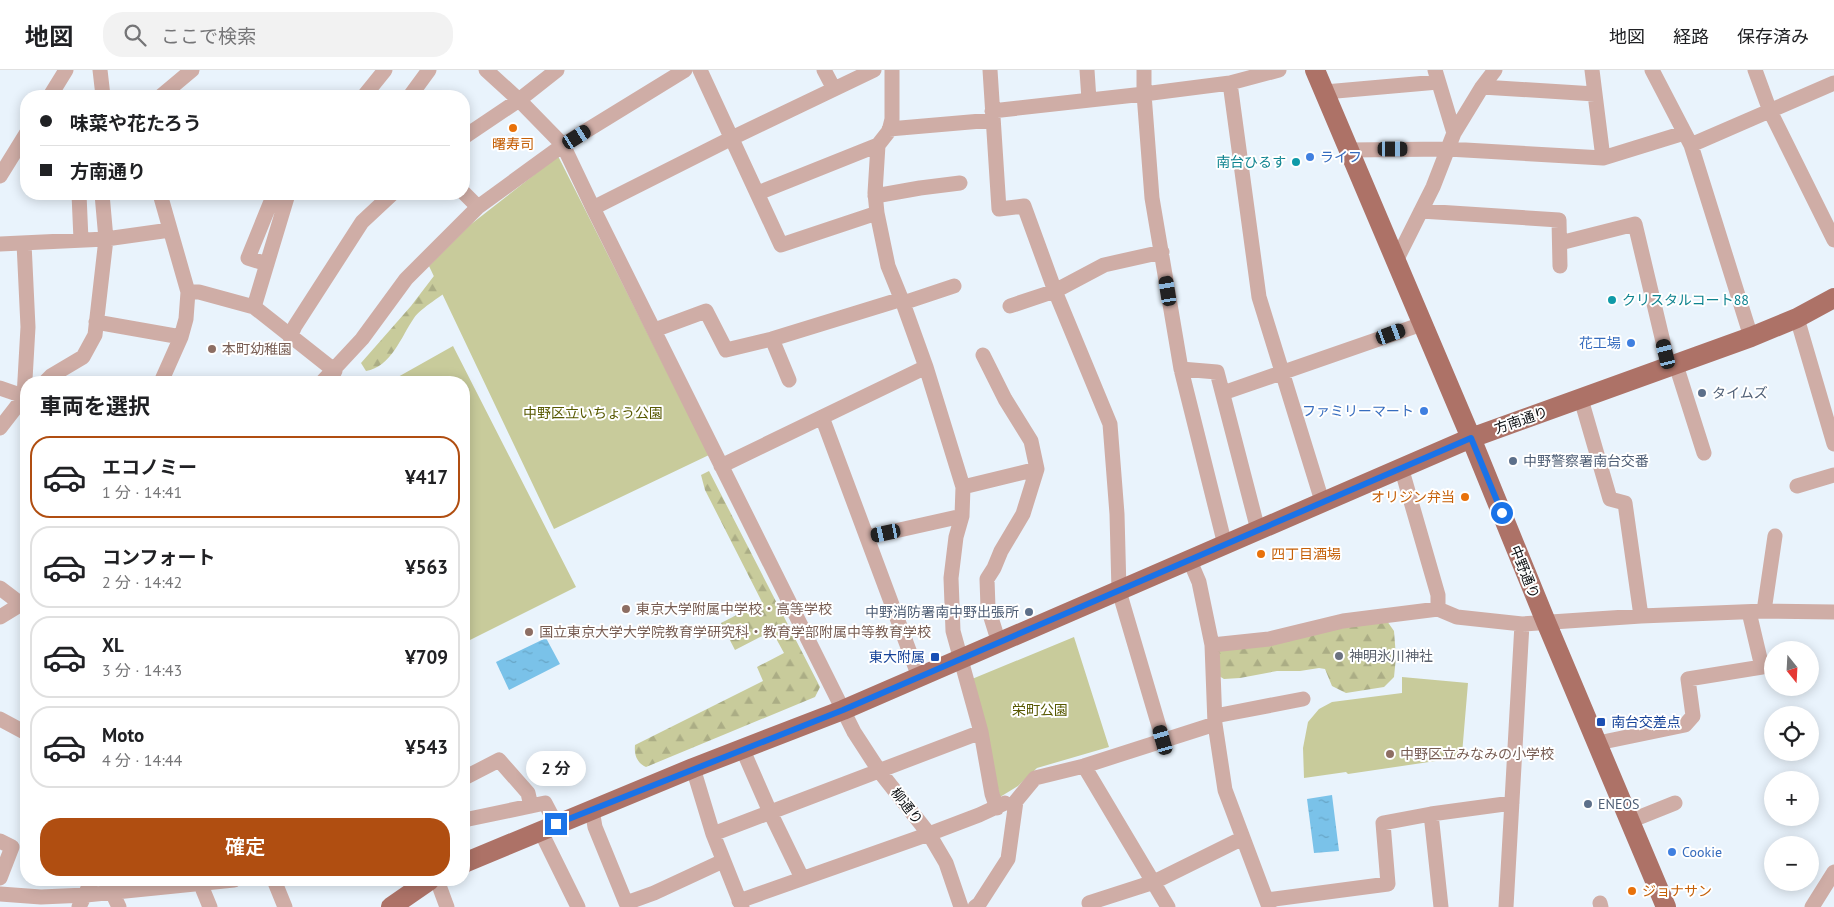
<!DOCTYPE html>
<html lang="ja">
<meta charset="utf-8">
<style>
body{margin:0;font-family:"PT Sans","Noto Sans JP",sans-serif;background:#f2f2f2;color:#202124;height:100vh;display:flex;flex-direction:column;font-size:19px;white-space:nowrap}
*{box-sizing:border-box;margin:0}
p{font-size:16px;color:#757577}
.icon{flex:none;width:28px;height:28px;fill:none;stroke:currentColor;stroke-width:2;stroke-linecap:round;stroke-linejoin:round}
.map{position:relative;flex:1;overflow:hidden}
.side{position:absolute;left:20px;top:306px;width:450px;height:510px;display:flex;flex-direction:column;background:#fff;border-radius:20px;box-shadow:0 2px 12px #0003}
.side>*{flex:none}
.top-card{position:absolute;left:20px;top:20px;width:450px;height:110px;border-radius:20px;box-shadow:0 2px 12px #0003;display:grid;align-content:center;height:110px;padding:0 20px;background:#fff}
.needle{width:32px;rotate:162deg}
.tools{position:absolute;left:1764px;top:571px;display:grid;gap:10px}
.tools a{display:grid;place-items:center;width:55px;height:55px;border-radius:50%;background:#fff;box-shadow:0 2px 12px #0003;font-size:25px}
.end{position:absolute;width:22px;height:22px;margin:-11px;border:6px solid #1a73e8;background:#fff;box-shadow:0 0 0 2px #fff}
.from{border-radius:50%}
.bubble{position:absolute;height:35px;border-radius:18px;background:#fff;box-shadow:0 2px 12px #0003;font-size:16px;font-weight:600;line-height:35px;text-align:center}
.car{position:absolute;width:15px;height:30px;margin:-15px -8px;border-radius:6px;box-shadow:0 0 4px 1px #0007;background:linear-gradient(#222 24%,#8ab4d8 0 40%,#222 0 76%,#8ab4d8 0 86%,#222 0)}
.top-card b{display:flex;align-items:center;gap:18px;height:48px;font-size:19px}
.top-card b+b{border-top:1px solid #e0e0e0}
.top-card i{width:12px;height:12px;background:#202124}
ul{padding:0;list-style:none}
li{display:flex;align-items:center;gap:15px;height:82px;margin:0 10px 8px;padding:0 10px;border:2px solid #e0e0e0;border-radius:20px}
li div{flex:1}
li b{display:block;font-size:19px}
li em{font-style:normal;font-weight:600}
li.current{border-color:#b04e11}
li>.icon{width:45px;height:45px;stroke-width:1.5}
h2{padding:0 20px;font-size:22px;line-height:60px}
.action{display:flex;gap:10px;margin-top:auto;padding:10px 20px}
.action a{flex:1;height:58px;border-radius:20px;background:#b04e11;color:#fff;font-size:20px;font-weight:600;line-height:58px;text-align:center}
header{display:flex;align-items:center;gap:30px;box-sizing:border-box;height:70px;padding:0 25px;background:#fff;border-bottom:1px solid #e0e0e0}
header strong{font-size:24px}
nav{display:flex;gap:28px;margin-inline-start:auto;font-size:18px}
.search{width:350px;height:45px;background:#f2f2f2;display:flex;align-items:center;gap:12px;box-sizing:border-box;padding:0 18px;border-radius:20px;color:#757577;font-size:19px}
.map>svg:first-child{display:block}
</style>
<header>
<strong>地図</strong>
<div class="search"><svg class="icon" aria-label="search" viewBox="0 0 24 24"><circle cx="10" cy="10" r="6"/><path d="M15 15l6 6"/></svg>ここで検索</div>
<nav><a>地図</a><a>経路</a><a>保存済み</a></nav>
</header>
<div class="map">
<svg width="1834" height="837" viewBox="0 0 1834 837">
<defs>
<pattern id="forest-firs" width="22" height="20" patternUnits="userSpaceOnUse" patternTransform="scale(1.25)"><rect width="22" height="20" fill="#c8cb9b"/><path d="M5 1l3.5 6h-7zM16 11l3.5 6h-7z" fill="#abad85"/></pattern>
<pattern id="water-ripples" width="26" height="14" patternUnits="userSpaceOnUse" patternTransform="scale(1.25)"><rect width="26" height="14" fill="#7ac2e9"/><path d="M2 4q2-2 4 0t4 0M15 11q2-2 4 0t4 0" fill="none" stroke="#68a6c7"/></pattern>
</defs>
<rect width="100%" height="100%" fill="#e9f3fc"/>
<!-- forest -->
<path fill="url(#forest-firs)" d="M440,198L454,216C443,225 421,238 414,248C401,267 391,297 366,301L361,293L411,236Z
M709,401L820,617L815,627L646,697C637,693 634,685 635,675L763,611L757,597L784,583L772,561L735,580L721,553L762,532L705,420L701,405Z
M1387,551L1394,561L1396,587L1394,607L1384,617L1346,623L1332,616L1325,599L1319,598L1300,601H1277L1240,608L1224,609L1209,600L1218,578Z"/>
<!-- green -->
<path fill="#c8cb9b" d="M558,86L709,385L554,459L429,196L470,155Z
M453,276L576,517L464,573V312H389Z
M1074,567L1109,677L1037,698L1018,716L1000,727L972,609Z
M1402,607L1468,613L1462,684L1456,688L1348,704L1346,702L1304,708L1303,678L1308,652L1319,639L1332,632L1402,623Z"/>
<!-- water -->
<path fill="url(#water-ripples)" d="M546,568L560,594L509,620L496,592Z
M1332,725L1339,781L1314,783L1307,729Z"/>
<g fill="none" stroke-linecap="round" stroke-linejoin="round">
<!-- minor -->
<path stroke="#cfada6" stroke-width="15" d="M100,0L103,26
M486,0L519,30L563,75L593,138L854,662L880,702L929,764L946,793L961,837
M700,0L781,175L877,143
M824,0L834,19
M892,0V49L889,61L878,75L875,123L877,143L888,196L903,233L926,297L963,417L962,446L956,467L951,508L953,561L981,662L992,724L997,738
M990,0L999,139L1024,136L1055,221L1110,354L1117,444L1119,521L1163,670
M1087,0L1089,30
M1435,0L1454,63
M1592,0L1603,88
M1652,0L1691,75L1751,267
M1755,0L1770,41L1834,170
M1230,13L1259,227L1322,431
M1482,17L1595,24
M1325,22L1438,12
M50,26L66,0
M161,26L192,0
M364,26L385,0
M410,26L429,0
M992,41L1144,24V0
M889,59L993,50
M464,67L519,30L557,0
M1691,75L1834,13
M1349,80L1448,79L1603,88L1684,63
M0,106L26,64
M464,123L478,137
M758,123L878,75
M79,124L81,170
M160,124L188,222L186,249L181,267L161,312
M875,126L920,118L960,113
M593,138L732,68L874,0
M1421,141L1559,150L1560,196
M1560,173L1635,154L1669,297
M0,174L106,169L170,160
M1396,191L1433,117L1454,63L1482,17L1495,0
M267,194L248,188L274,124
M188,222H199L254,237L335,301
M903,233L954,216
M1010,236L1055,221L1104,195L1162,182
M254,237L288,124
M1797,248L1834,374
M96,252L181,267
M660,258L706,241L726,280L772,269L902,229
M290,267L295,256L362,152L392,124
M772,269L789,310
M983,285L1005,329L1031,371L1037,399L1023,444L1001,481L994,498L987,509L988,538L999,573
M1676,295L1704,383
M1181,299L1217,302L1258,460
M45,312L51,306L83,287L95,265L106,169L102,124
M322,312L362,269L406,209L478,137L563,75L685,0
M0,318L26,327
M1223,323L1422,254
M1581,329L1610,429L1625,433L1641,546
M822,347L919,607
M0,358L24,327L28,257L24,173
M721,396L926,297
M1401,397L1438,525V539
M1797,416L1834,405
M963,417L1037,399
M868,467L962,446
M1225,475L1181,299L1152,128L1144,24L1230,13L1279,0
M1190,491L1199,512L1212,575L1215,654L1225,720L1269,837
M0,518L21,534
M1764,541L1775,466
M0,547L26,531
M1212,575L1269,569L1343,551L1438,539L1457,547L1522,554L1641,546L1764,541L1834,542
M1215,646L1303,629
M0,649L26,663
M1598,673L1685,655L1693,646L1688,609L1762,597L1749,542
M742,678L770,742L802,808
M1084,696L1168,837
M693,698L713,764L742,837
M464,708L499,690L528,723L531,736
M592,740L595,757L626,833
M1431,744L1441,837
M464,750L545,733L556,754
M1630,751L1675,733
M540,760L578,837
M713,764L981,662
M0,771L12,777L0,808
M205,810L203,820L210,837
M274,810L285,837
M437,810L447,837
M112,822L119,837
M0,824L41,827L86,825L234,810
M1267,830L1388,814L1383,753L1431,744L1512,733
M739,831L929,764L979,745L1005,733
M1089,833L1154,812L1243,768
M1600,833L1601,837
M79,837L92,810
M629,837L626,833L654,823L723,791
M975,837L979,834L1008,789L1016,731L1035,708L1084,696L1215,654
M1506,837L1522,554
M1812,837L1834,802"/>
<!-- major -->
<path stroke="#ad7267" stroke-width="20" d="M1315,0L1471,368L1546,552L1666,837
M464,793L693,698L843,640L1471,368L1751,267L1797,248L1834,228
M391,837L430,810"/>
</g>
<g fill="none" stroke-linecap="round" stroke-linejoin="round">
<!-- route -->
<path stroke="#1a73e8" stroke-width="6" d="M556,754L843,640L1471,368L1502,443"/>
</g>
<!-- markers -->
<g fill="#e8710a" stroke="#fff" stroke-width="2">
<circle cx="513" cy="58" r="5"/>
<circle cx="1465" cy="427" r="5"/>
<circle cx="1261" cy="484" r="5"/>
<circle cx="1632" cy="821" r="5"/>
</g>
<g fill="#3f7fe0" stroke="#fff" stroke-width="2">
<circle cx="1310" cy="87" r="5"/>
<circle cx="1631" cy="273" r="5"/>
<circle cx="1424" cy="341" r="5"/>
<circle cx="1672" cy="782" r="5"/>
</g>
<g fill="#0f9aa8" stroke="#fff" stroke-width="2">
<circle cx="1296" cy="92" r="5"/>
<circle cx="1612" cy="230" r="5"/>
</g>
<g fill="#8d6e63" stroke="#fff" stroke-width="2">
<circle cx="212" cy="279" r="5"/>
<circle cx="626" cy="539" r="5"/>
<circle cx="529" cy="562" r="5"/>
<circle cx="1390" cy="684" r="5"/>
</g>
<g fill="#5c6f8a" stroke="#fff" stroke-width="2">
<circle cx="1702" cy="323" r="5"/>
<circle cx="1513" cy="391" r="5"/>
<circle cx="1029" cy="542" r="5"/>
<circle cx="1588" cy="734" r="5"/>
</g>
<circle fill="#6b7280" stroke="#fff" stroke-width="2" cx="1339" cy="586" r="5"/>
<g fill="#1a4fb4" stroke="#fff" stroke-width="2">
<rect x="930" y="582" width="10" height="10" rx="2.5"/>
<rect x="1596" y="647" width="10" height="10" rx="2.5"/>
</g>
<g text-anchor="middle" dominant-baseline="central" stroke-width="4" stroke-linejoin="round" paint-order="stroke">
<!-- food labels -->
<g font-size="14" fill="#c56008" stroke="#fff" text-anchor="start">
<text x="513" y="74" text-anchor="middle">曙寿司</text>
<text x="1455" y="427" text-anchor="end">オリジン弁当</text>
<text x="1271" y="484">四丁目酒場</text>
<text x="1642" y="821">ジョナサン</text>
</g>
<!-- shop labels -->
<g font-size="14" fill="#366cbe" stroke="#fff" text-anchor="start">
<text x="1320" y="87">ライフ</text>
<text x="1621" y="273" text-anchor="end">花工場</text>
<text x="1414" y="341" text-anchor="end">ファミリーマート</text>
<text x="1682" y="782">Cookie</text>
</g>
<!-- culture labels -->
<g font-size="14" fill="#0d838f" stroke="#fff" text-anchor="end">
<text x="1286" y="92">南台ひるす</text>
<text x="1622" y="230" text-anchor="start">クリスタルコート88</text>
</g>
<!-- education labels -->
<g font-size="14" fill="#785e54" stroke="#fff" text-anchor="start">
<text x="222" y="279">本町幼稚園</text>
<text x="636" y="539">東京大学附属中学校・高等学校</text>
<text x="539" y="562">国立東京大学大学院教育学研究科・教育学部附属中等教育学校</text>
<text x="1400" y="684">中野区立みなみの小学校</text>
</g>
<!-- service labels -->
<g font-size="14" fill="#4e5e75" stroke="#fff" text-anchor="start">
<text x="1712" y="323">タイムズ</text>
<text x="1523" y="391">中野警察署南台交番</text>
<text x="1019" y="542" text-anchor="end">中野消防署南中野出張所</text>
<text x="1598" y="734">ENEOS</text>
</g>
<!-- park labels -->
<g font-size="14" fill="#575801" stroke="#fff">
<text x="593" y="343">中野区立いちょう公園</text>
<text x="1040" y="640">栄町公園</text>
</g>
<!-- street labels -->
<g font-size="14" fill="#0d1013" stroke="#fff">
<text transform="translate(1521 350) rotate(-19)">方南通り</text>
<text transform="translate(1525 502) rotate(68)">中野通り</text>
<text transform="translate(907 736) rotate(52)">柳通り</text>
</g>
<!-- worship labels -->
<g font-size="14" fill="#5b616d" stroke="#fff" text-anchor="start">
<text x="1349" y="586">神明氷川神社</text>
</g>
<!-- transit labels -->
<g font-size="14" fill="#164399" stroke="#fff" text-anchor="end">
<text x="925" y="587">東大附属</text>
<text x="1611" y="652" text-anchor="start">南台交差点</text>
</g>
</g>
</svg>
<div class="tools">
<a><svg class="needle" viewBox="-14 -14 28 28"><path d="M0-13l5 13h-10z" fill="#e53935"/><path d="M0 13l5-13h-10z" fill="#757577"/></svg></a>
<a><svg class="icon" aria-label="locate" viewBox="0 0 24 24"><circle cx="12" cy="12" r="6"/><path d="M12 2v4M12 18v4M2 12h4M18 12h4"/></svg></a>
<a>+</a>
<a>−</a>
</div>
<i class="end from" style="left:1502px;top:443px"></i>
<i class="end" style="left:556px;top:754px"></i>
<div class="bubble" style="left:526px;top:681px;width:60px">2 分</div>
<i class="car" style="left:577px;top:67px;rotate:58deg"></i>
<i class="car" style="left:1393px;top:79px;rotate:90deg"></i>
<i class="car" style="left:1168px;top:221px;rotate:351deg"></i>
<i class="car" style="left:1391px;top:264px;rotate:70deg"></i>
<i class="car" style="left:1666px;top:284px;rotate:346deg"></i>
<i class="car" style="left:886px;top:463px;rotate:258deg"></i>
<i class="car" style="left:1163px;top:670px;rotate:344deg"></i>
<div class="top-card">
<b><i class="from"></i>味菜や花たろう</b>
<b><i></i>方南通り</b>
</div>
<section class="side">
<h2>車両を選択</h2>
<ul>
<li class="current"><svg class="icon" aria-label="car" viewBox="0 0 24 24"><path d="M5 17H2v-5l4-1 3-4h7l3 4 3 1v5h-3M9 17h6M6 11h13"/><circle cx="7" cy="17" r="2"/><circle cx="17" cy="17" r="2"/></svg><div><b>エコノミー</b><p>1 分 · 14:41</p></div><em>¥417</em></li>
<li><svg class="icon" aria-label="car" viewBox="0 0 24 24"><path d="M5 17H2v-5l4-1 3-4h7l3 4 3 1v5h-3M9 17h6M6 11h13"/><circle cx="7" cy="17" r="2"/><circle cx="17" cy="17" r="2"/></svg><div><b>コンフォート</b><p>2 分 · 14:42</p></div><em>¥563</em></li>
<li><svg class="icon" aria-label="car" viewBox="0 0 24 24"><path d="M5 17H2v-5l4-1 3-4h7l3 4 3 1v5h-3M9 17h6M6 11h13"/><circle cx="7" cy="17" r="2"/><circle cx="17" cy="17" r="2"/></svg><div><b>XL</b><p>3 分 · 14:43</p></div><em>¥709</em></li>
<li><svg class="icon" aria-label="car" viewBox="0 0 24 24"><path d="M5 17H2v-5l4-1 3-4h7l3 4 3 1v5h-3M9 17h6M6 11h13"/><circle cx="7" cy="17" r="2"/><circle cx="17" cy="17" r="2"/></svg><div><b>Moto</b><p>4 分 · 14:44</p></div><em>¥543</em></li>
</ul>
<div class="action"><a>確定</a></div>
</section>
</div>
